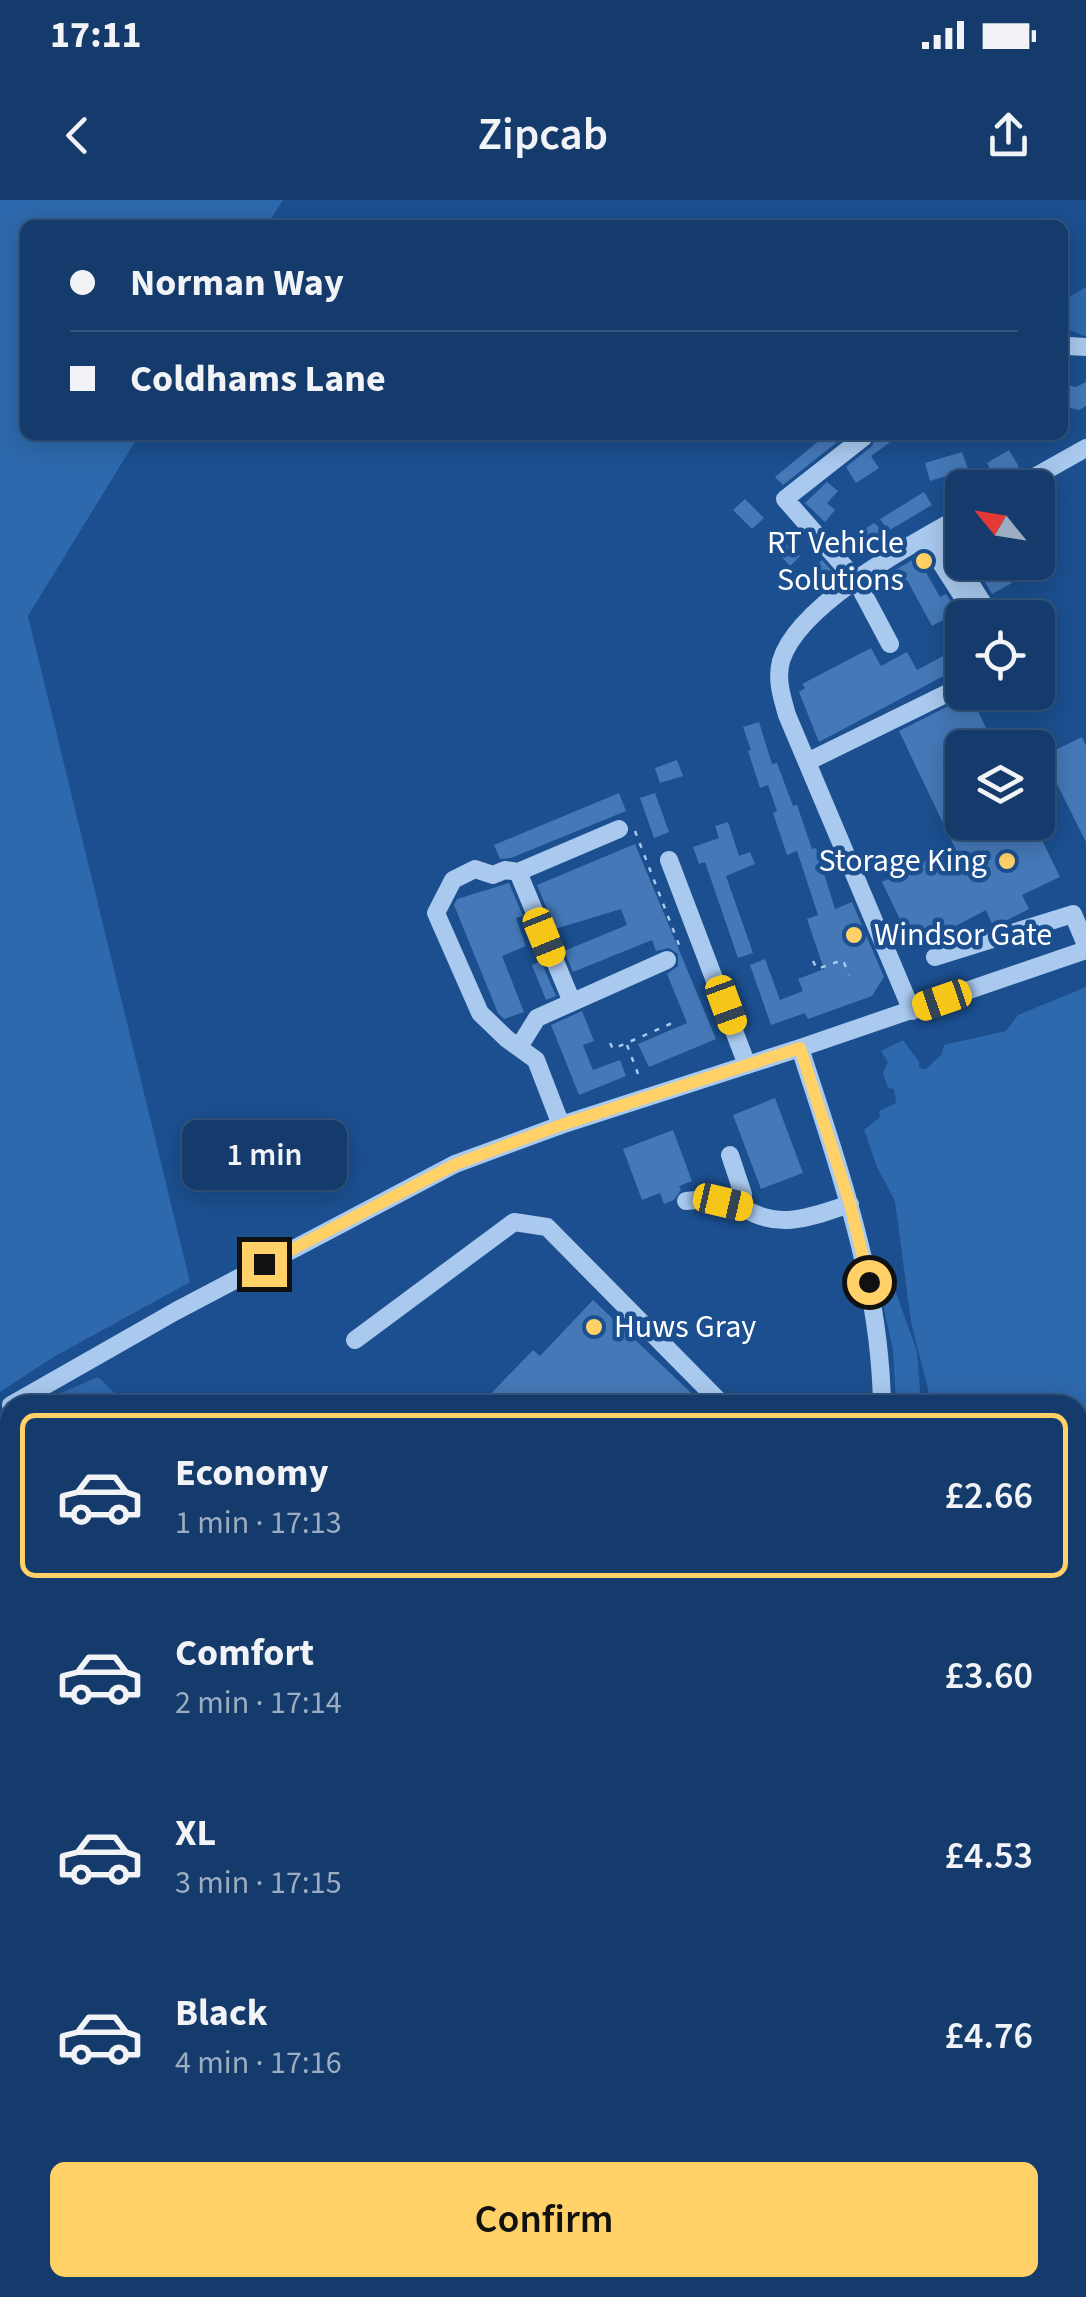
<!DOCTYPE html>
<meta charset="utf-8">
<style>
body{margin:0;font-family:"Source Sans 3",sans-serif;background:#214673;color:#f1f3f6;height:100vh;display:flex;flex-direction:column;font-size:38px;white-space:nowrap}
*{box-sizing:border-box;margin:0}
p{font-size:32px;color:#9dadc1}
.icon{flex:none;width:55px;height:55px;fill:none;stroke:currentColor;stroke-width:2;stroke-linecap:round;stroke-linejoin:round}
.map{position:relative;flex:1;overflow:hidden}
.panel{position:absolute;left:0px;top:1195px;width:1088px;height:902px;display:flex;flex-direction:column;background:#143b6b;border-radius:30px 30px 0 0;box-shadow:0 5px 25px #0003,0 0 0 2px #33557e}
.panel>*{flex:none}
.banner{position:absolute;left:20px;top:20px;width:1048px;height:220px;border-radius:15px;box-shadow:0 5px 25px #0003,0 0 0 2px #33557e;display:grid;align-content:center;height:220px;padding:0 50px;background:#143b6b}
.needle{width:65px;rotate:300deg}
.buttons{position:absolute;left:945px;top:270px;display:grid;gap:20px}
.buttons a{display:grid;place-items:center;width:110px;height:110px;border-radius:15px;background:#143b6b;box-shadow:0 5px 25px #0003,0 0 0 2px #33557e;font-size:50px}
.end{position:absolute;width:45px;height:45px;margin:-22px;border:12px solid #ffd166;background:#111;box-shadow:0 0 0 5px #111}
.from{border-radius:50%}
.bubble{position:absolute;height:70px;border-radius:15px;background:#143b6b;box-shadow:0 5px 25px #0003,0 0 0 2px #33557e;font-size:32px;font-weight:600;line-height:70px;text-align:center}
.car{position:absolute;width:30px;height:60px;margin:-30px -15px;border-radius:12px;box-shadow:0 0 8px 2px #0007;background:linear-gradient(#f5c518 24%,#345 0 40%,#f5c518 0 76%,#345 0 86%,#f5c518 0)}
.banner b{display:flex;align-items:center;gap:35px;height:95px;font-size:38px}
.banner b+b{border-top:2px solid #33557e}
.banner i{width:25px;height:25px;background:#f1f3f6}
ul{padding:18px 0 0;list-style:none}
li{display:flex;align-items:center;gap:30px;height:165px;margin:0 20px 15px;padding:0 30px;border:5px solid transparent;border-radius:15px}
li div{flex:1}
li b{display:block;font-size:38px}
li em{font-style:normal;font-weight:600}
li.active{border-color:#ffd166}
li>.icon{width:90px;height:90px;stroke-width:1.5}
.cta{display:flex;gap:20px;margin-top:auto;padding:20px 50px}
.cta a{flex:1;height:115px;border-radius:15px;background:#ffd166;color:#111;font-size:40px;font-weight:600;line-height:115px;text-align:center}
.status{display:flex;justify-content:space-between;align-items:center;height:70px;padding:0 50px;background:#143b6b;direction:ltr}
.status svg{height:28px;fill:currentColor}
header{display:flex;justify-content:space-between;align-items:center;height:130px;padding:0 50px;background:#143b6b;font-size:45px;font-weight:600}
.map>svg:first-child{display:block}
</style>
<div class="status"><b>17:11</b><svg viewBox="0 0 49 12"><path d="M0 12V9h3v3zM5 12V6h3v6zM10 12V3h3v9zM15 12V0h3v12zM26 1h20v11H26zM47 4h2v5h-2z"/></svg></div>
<header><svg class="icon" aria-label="back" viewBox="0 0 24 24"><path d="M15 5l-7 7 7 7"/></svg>Zipcab<svg class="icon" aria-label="share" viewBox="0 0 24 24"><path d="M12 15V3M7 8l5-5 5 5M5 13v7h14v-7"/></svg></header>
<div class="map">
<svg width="1086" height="2097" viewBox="0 0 1086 2097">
<rect width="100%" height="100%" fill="#1b4f8f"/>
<!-- green -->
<path fill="#2e69ad" d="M0,0H283L267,25H25V235H139L28,416L190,1082L52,1158L0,1192Z
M1086,87V136H1084L1063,127L1062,101Z
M1086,787V1334L1078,1333V1205H932L911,1122L895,1001L877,967L864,930L880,917L879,911L896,903L894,889L888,888L883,873L888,862L881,851L903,840L919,862V868L926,869L942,854L944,845L1006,831L1018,815Z
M886,1065L917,1151L921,1205H896L893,1150L876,1072Z
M98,1177L127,1205H35L42,1201Z
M10,1219V1987H0V1225Z
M1086,1392V1771L1078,1774V1395Z
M1086,1819V1889L1078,1894V1823Z
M0,2015L10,2016V2088H354L338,2097H0Z
M1078,2058L1086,2079V2097H1033L1031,2088H1078Z
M433,2088H593L571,2097H431Z"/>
<!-- water -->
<path fill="#3c6290" stroke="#9cc4f0" stroke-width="2.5" d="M1086,1889V2079L1078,2058V1894Z
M354,2088H433L431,2097H338Z
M593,2088H1030L1033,2097H571Z"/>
<!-- building -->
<path fill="#4478b7" d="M1086,182V206L1079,210L1062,206V184L1076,187Z
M826,235H846L783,285L775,277Z
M876,235H900L871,256L879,268L856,283L846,267L872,246Z
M1009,250L1019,267L996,280L987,263Z
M962,252L968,269L930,281L925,263Z
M827,282L838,291L827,303L835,310L825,322L805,303Z
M924,292L932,305L888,331L880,319Z
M745,299L764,318L752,329L733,310Z
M874,323L885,333L851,356L841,344Z
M788,344L800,356L790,366L779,354Z
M921,355L929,367L924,369L940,397L946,394L958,412L932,426L907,380L903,382L895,370Z
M822,360L832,371L814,386L806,376Z
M973,362H1001L1012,383L992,394Z
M871,448L881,466L907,452L917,470L945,455L953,471L819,542L799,492L805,488L802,484Z
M970,495L996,548H962V622H1033L1060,677L1022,695L1029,709L999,724L993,726L986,710L914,748L882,682L954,646L899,531Z
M759,522L772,564L777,563L793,606L797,605L812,649L816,648L835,709L852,702L884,777L872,796L808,819L805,813L771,825L750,765L765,759L780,800L803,791L798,779L824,769L807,719L818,715L797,651L787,655L773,613L777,611L768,585L760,588L748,551L751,550L743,527Z
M1082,537L1086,546V642L1043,556Z
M677,560L683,576L660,583L655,568Z
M619,593L626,611L511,658L500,659L494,645Z
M655,593L669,632L654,638L640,598Z
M728,622L739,656L750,652L755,664L726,676L753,753L738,758L705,662L699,664L693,647L719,638L715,626Z
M635,644L716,839L649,867L638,844L687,823L667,774L678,766V754L669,748L656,751L652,740L573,772L564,751L627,725L621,709L555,729L537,685Z
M509,683L523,716L516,718L526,746L502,756L524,812L504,819L498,813L454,705L457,699Z
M541,761L556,796L546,800L532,765Z
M582,811L594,841L583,845L593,870L620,860L626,876L579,895L551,825Z
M775,898L803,973L761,989L733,915Z
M673,930L692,981L679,986L681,990L674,1000L664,1004L660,993L642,1000L623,949Z
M593,1100L704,1205H480L533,1150L540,1156Z"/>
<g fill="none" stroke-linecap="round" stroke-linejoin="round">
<!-- path -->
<path stroke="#a9c9ee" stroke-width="2.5" stroke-dasharray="5 8" stroke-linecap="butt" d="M635,631L681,750
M813,761L817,769L843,760L849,775
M610,843L613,849L670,824L666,816
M627,845L640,879
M1078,1391L1086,1388
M1060,2088L1062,2097
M280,2097L290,2088
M309,2097L318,2088
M468,2097L469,2088
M509,2097L525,2088"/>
<!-- minor -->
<path stroke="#a9c9ee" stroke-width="18" d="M1068,146L1086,147
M864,237L785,299L856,380L890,444
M1015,288L1086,248
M937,330L992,418
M925,338L975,416
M1043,447L1044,423
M985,492L988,497
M807,562L962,486
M669,660L747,865
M518,672L505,670L493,675L475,669L453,680L436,713L480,813L507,839L536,860L561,925
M935,757L1073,714L1086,745
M572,802L518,672L619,629
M912,811L787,515C782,497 776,480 781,461C798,404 912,344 962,316
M519,847L537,818L667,760
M800,848C838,966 880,1080 882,1205
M730,955L743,994L742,1007C779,1031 811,1017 850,1004
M686,1001L707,999L742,1007
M355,1140L514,1022L547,1027L723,1205
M11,1205L176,1111L455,964L561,925L800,848L1086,750
M1078,1464L1086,1459
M1082,1645L1086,1643
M1078,1866L1086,1862
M0,2052H10
M81,2088L87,2097"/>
<!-- rail -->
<path stroke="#fff" stroke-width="5" stroke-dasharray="18 8" stroke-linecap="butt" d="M1078,1803L1086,1799
M0,1999L10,2000"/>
</g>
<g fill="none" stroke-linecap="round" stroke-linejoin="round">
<!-- route -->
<path stroke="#ffd166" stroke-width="12" d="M264,1064L456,964L561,925L800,848L850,1004L869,1082"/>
</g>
<!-- markers -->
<g fill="#ffd166" stroke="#1b4f8f" stroke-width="4">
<circle cx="924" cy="361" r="10"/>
<circle cx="1007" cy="661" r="10"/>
<circle cx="854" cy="735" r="10"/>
<circle cx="594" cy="1127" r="10"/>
</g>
<g text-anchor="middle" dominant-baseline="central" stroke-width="9" stroke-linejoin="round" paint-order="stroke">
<!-- poi labels -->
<g font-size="32" fill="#fff" stroke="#1b4f8f" text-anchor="end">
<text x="904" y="343">RT Vehicle<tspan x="904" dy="37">Solutions</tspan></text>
<text x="987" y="661">Storage King</text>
<text x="874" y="735" text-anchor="start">Windsor Gate</text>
<text x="614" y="1127" text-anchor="start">Huws Gray</text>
</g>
</g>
</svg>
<div class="buttons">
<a><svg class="needle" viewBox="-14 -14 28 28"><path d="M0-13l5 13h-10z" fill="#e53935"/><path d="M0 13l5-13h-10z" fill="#9dadc1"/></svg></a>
<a><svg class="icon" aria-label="locate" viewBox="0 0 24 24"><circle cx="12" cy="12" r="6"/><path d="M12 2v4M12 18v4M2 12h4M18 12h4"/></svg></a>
<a><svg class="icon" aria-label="layers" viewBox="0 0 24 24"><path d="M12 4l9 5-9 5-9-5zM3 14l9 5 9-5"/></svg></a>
</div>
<i class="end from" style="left:869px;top:1082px"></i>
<i class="end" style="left:264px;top:1064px"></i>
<div class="bubble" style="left:182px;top:920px;width:165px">1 min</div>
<i class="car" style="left:544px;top:737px;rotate:158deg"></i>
<i class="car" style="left:942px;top:800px;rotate:251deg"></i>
<i class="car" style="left:726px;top:805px;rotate:160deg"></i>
<i class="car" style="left:723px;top:1002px;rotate:103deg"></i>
<div class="banner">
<b><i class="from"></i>Norman Way</b>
<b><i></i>Coldhams Lane</b>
</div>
<section class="panel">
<ul>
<li class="active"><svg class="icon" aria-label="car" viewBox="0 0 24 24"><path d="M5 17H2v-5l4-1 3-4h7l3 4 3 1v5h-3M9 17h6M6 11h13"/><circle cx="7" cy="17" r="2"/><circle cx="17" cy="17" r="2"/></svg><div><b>Economy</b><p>1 min · 17:13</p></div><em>£2.66</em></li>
<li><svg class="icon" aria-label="car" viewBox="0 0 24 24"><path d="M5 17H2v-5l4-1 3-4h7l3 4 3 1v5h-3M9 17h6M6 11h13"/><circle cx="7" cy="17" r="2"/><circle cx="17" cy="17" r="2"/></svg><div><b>Comfort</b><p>2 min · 17:14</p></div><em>£3.60</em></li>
<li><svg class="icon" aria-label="car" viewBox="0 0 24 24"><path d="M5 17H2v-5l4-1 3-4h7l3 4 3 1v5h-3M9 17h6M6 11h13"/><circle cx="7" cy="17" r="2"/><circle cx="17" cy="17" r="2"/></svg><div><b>XL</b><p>3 min · 17:15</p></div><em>£4.53</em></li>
<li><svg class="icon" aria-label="car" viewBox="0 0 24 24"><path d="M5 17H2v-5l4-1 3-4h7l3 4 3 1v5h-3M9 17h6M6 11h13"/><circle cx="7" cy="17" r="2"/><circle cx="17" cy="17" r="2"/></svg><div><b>Black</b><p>4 min · 17:16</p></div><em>£4.76</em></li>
</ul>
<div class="cta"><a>Confirm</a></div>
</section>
</div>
